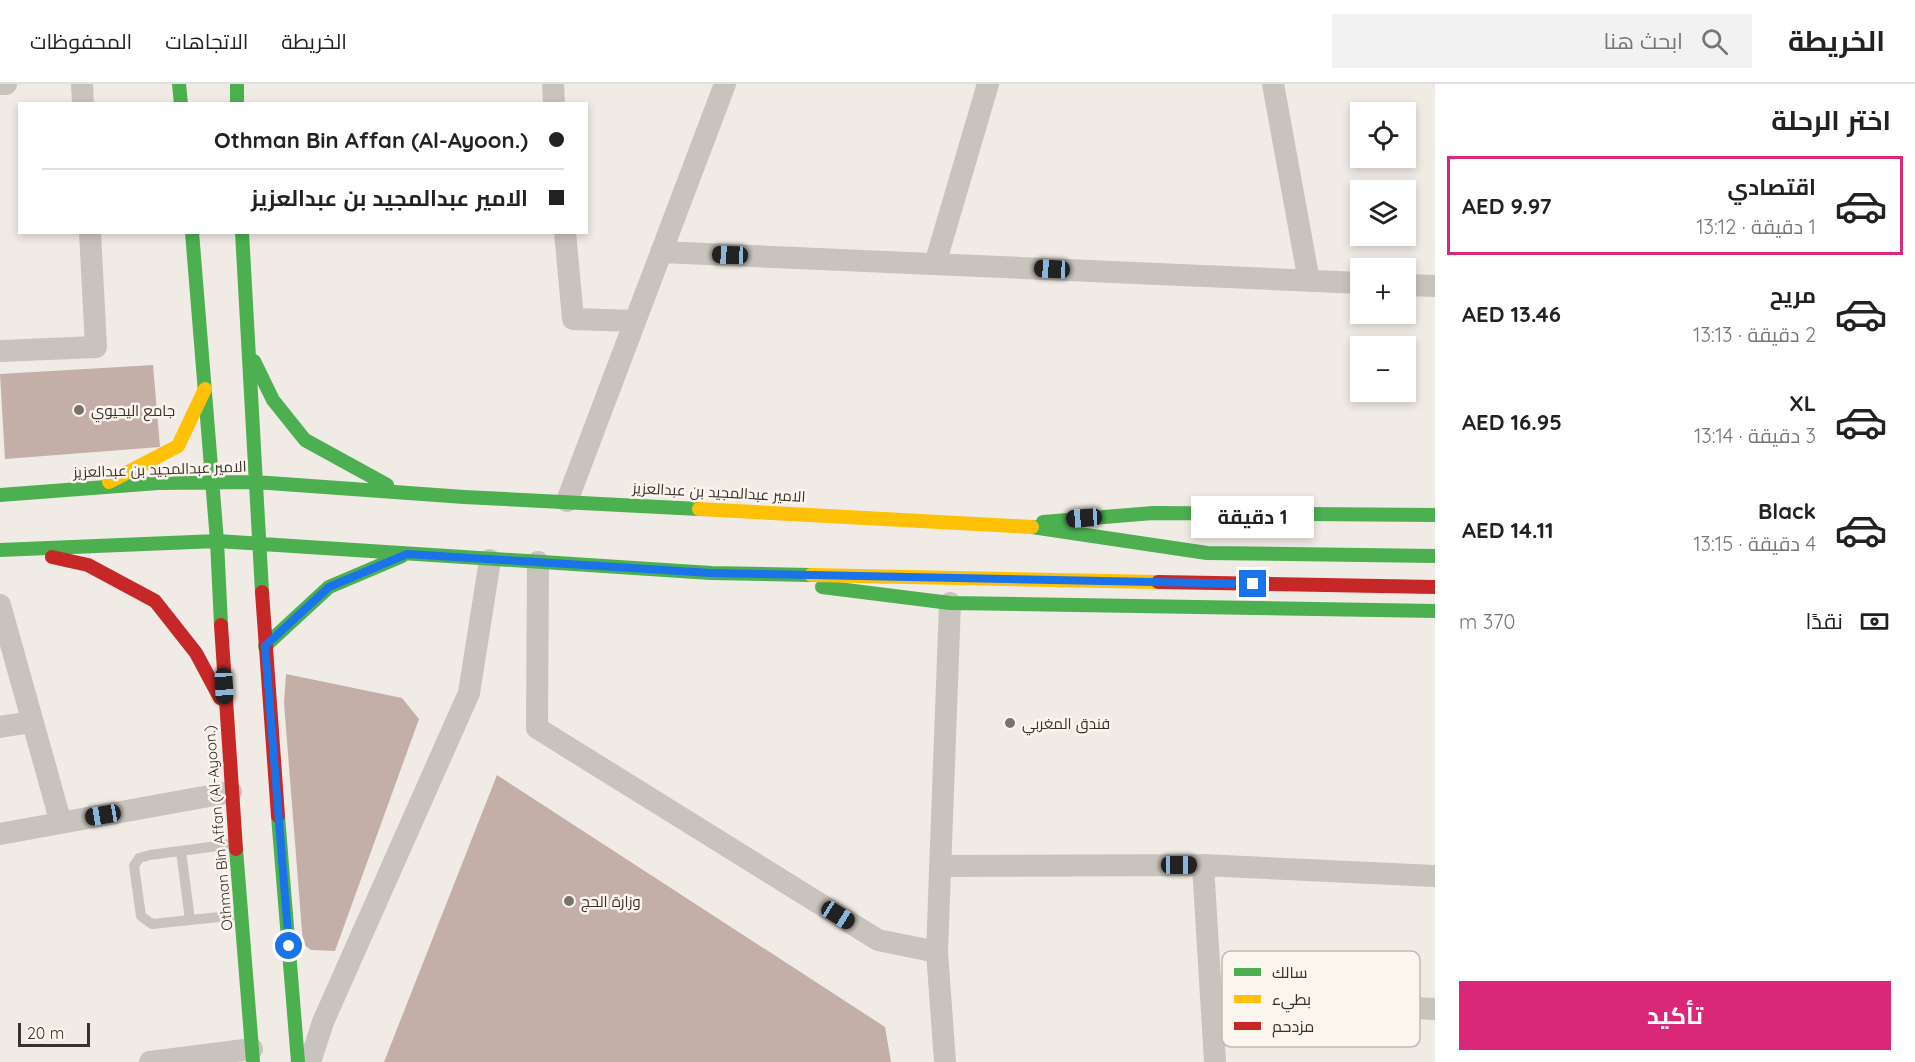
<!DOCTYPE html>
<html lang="ar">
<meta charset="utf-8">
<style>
body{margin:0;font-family:Quicksand,Cairo,sans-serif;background:#f2f2f2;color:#222;direction:rtl;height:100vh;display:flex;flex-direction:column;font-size:22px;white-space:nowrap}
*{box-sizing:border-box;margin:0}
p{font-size:20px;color:#767676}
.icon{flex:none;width:33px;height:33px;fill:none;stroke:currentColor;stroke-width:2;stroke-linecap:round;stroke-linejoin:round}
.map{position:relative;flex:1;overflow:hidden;direction:ltr}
.details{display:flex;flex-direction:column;background:#fff;width:480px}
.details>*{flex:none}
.hud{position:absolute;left:18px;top:18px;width:570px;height:132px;border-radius:0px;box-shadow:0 3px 9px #0003;direction:rtl;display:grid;align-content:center;height:132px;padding:0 24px;background:#fff}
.buttons{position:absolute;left:1350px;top:18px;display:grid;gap:12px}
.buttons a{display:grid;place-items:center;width:66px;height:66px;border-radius:0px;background:#fff;box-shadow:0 3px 9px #0003;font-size:30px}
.scale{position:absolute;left:18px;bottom:15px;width:72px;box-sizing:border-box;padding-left:6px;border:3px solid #3b302b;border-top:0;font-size:16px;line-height:21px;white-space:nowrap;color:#3b302b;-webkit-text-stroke:4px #fbf5ee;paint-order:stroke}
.end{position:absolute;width:27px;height:27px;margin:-14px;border:8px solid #1a73e8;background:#fff;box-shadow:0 0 0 3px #fff}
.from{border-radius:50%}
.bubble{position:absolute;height:42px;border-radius:0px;background:#fff;box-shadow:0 3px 9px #0003;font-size:20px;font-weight:700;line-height:42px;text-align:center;direction:rtl}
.car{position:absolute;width:18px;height:36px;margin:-18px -9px;border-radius:8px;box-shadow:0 0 4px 2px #0007;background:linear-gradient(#222 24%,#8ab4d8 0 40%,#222 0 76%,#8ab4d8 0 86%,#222 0)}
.hud b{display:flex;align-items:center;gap:21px;height:57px;font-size:22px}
.hud b+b{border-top:2px solid #e0e0e0}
.hud i{width:15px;height:15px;background:#222}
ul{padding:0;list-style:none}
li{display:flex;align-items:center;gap:18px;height:99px;margin:0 12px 9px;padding:0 12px;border:3px solid transparent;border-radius:0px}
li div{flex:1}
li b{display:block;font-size:22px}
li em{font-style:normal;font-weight:700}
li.selected{border-color:#db2777}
li>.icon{width:54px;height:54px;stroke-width:1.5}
h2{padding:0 24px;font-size:27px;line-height:72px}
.pay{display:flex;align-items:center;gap:15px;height:66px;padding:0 24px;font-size:22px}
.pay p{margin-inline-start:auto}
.primary-button{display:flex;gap:12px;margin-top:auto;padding:12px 24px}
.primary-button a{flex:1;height:69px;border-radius:0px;background:#db2777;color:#fff;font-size:24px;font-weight:700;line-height:69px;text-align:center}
header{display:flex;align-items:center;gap:36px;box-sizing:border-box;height:84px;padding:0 30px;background:#fff;border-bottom:2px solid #e0e0e0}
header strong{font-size:28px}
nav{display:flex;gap:33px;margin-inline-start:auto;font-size:21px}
.search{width:420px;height:54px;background:#f2f2f2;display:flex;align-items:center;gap:15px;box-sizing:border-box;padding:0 21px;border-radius:0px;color:#767676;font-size:22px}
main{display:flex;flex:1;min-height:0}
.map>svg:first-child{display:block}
</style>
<header>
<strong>الخريطة</strong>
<div class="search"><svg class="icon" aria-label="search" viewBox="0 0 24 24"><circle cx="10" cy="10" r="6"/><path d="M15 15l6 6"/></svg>ابحث هنا</div>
<nav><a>الخريطة</a><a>الاتجاهات</a><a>المحفوظات</a></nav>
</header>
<main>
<section class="details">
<h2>اختر الرحلة</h2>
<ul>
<li class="selected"><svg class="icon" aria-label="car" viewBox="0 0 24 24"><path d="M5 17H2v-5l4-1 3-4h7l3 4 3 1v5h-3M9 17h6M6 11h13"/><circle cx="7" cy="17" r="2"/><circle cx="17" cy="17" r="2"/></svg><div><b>اقتصادي</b><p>1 دقيقة · 13:12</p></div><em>AED 9.97</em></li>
<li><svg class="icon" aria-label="car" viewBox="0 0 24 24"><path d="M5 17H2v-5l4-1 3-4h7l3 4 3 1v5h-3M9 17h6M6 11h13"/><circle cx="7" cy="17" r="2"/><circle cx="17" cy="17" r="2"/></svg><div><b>مريح</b><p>2 دقيقة · 13:13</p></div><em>AED 13.46</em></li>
<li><svg class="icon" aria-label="car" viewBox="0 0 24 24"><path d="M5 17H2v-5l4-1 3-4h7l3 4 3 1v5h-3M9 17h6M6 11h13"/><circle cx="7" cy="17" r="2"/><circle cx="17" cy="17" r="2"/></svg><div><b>XL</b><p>3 دقيقة · 13:14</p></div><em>AED 16.95</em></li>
<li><svg class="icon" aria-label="car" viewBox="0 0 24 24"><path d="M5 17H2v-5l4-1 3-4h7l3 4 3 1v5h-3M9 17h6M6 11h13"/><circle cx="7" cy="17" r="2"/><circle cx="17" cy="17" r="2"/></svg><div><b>Black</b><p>4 دقيقة · 13:15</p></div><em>AED 14.11</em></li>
</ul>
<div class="pay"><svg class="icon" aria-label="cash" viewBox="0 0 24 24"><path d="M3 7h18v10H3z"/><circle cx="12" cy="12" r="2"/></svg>نقدًا<p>370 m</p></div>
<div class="primary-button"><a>تأكيد</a></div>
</section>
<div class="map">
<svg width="1435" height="978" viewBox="0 0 1435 978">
<rect width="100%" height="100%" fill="#f0ebe5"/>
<!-- building -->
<path fill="#c3afa7" d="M153,281L160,363L5,375L0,290Z
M286,590L402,614L419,635L335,867L311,866L303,860L284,619Z
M497,691L885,943L891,978H384Z"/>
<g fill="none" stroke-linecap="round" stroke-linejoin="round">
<!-- lane -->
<path stroke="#c9c3be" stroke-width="10" d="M232,760L150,771L139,774L134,782L141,832L152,840L239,831
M181,767L190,836"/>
<!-- street -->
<path stroke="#c9c3be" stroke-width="22" d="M0,0H6
M82,0L83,20
M553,0L554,20
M1273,0L1309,197
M565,148L573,235L635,237
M661,168L1360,199
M935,180L988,0
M1406,201L1435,202
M0,267L96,263L90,148
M567,417L725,0
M538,478L537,644L878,856L937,868
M0,521L61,739
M0,643L32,638
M0,750L231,708
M1203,781L1215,978
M940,782L1203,781L1435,792
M1211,914L1435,925
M150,978L252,965
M310,978L323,938L469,609L490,476
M945,978L937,868L950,519"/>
<!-- fast -->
<path stroke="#4caf50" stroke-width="14" d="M179,0L181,20
M237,0V20
M192,148L217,457L221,541
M242,148L262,508
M254,277L273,316L305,356L387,401
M0,411L158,399L255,398L464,413L699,425
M1043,438L1153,429L1435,431
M1032,443L1207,469L1435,472
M0,466L217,457L711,489L811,491
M822,503L950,519L1435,527
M265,562L329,503L402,472
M278,732L298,978
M236,765L253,978"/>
<!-- slow -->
<path stroke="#ffc107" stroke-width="14" d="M109,398L178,362L205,305
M699,425L1032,443
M811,491L1158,498"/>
<!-- jam -->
<path stroke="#c62828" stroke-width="14" d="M52,473L88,481L155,517L196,569L220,614
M1158,498L1435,503
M262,508L278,732
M221,541L236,765"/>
</g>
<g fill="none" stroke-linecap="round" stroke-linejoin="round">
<!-- route -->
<path stroke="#1a73e8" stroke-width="8" d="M289,862L265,562L329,503L407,470L711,489L1253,500"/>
</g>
<!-- markers -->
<g fill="#7a716c" stroke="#fbf5ee" stroke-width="2">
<circle cx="79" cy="326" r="6"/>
<circle cx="1010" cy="639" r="6"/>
<circle cx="569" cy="817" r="6"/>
</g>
<g text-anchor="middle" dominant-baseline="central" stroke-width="5" stroke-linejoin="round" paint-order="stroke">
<!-- poi labels -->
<g font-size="15" fill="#3b302b" stroke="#fbf5ee" text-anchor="start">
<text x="91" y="326">جامع اليحيوي</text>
<text x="1022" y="639">فندق المغربي</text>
<text x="581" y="817">وزارة الحج</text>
</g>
<!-- street labels -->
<g font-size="15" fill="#3b302b" stroke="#fbf5ee">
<text transform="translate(160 385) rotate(-2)">الامير عبدالمجيد بن عبدالعزيز</text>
<text transform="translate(719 408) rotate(3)">الامير عبدالمجيد بن عبدالعزيز</text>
<text transform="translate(218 744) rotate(-95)">Othman Bin Affan (Al-Ayoon.)</text>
</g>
</g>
<!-- legend -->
<rect x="1222" y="867" width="198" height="96" rx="9" fill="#fbf5ee" stroke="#c1bab4" stroke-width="1.5"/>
<rect x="1234" y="884" width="27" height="8" fill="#4caf50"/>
<rect x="1234" y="911" width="27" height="8" fill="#ffc107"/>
<rect x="1234" y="938" width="27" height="8" fill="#c62828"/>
<g font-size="16" fill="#3b302b">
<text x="1272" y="894">سالك</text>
<text x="1272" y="921">بطيء</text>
<text x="1272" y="948">مزدحم</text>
</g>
</svg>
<div class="buttons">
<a><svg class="icon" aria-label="locate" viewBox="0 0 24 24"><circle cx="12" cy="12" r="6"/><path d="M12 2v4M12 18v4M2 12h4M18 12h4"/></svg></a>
<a><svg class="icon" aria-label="layers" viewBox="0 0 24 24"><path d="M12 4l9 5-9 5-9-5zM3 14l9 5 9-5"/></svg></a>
<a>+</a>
<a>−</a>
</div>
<div class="scale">20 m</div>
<i class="end from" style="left:289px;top:862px"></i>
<i class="end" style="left:1253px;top:500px"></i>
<div class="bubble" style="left:1191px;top:412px;width:123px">1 دقيقة</div>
<i class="car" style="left:730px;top:171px;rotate:272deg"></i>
<i class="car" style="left:1052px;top:185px;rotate:273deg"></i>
<i class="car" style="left:1084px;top:434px;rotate:266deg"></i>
<i class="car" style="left:224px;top:602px;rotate:177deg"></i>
<i class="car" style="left:103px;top:731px;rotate:260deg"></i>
<i class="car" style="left:1179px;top:781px;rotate:90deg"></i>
<i class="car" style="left:838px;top:831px;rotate:122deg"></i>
<div class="hud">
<b><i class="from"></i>Othman Bin Affan (Al-Ayoon.)</b>
<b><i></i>الامير عبدالمجيد بن عبدالعزيز</b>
</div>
</div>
</main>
